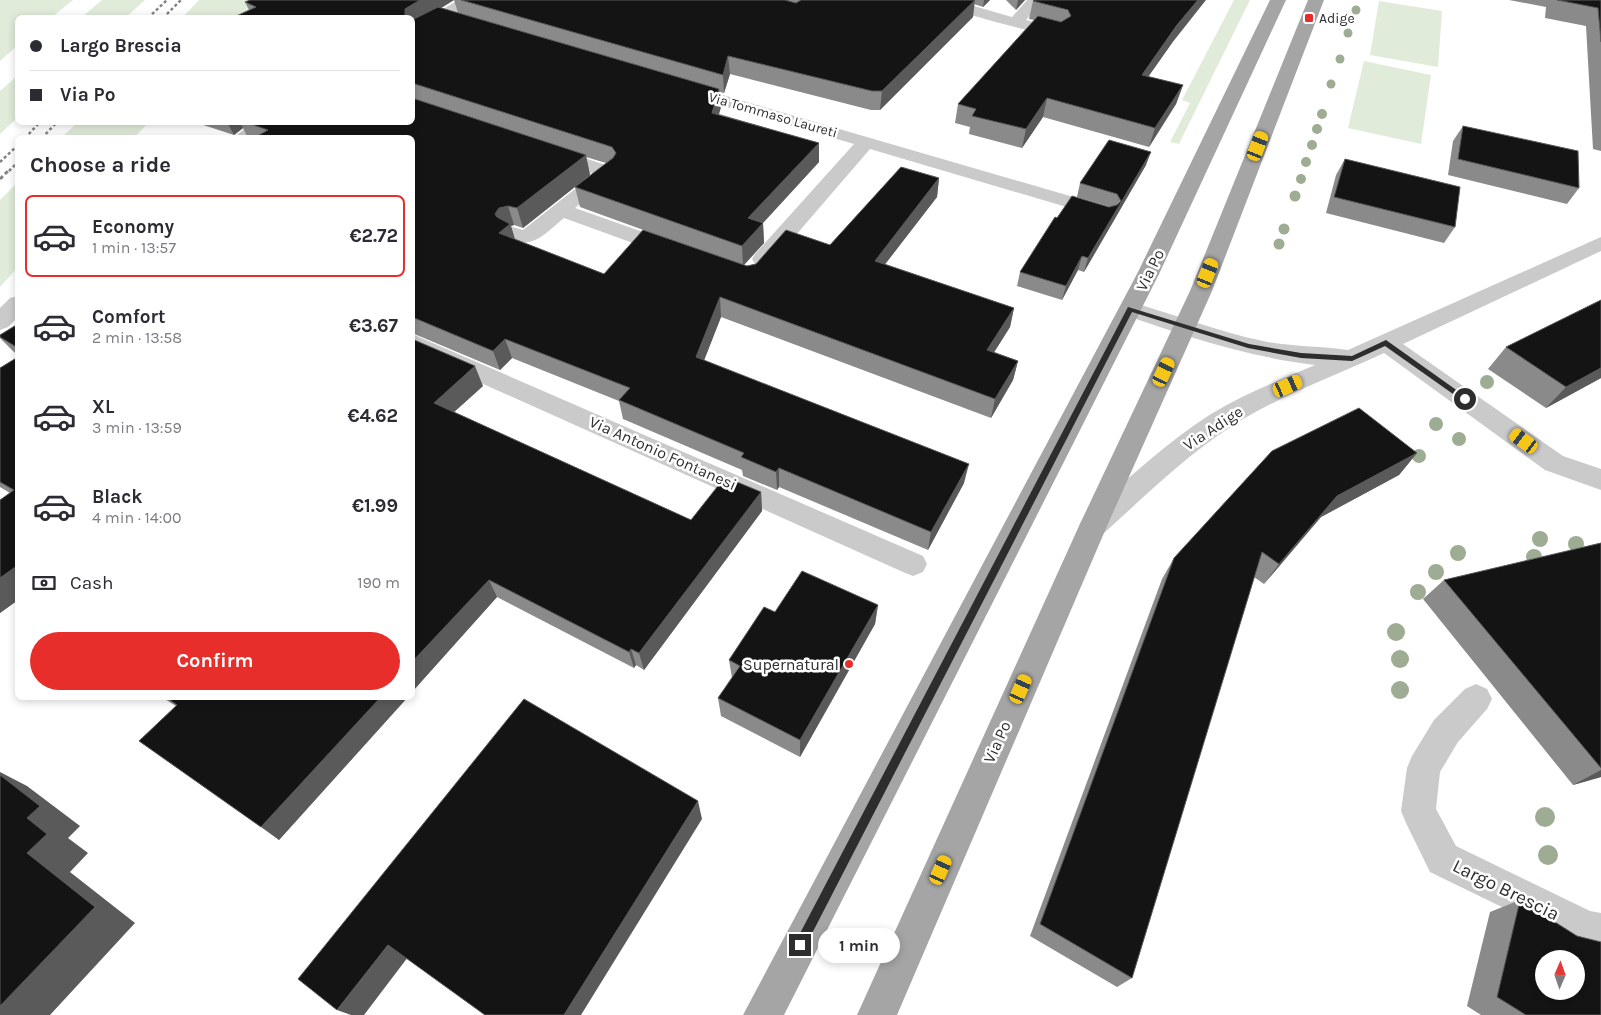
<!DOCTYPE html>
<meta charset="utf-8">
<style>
body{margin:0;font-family:Karla,sans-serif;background:#f7f7f7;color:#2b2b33;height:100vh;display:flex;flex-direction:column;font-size:19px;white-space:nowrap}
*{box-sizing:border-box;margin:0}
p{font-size:16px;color:#7c7c81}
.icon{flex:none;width:28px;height:28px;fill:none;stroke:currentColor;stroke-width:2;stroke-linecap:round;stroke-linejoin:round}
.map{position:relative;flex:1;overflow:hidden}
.sheet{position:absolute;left:15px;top:135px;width:400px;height:565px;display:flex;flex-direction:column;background:#fff;border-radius:8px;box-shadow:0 2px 8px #0003}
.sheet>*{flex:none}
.top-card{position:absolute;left:15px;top:15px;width:400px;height:110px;border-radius:8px;box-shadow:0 2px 8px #0003;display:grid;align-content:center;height:110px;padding:0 15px;background:#fff}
.needle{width:32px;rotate:2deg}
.buttons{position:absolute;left:1535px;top:950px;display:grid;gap:10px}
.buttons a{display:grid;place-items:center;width:50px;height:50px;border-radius:50%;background:#fff;box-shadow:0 2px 8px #0003;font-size:25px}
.end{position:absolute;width:22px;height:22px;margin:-11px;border:6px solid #2d2d2d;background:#fff;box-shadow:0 0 0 2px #fff}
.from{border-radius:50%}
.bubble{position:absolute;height:35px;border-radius:18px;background:#fff;box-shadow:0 2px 8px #0003;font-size:16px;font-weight:700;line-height:35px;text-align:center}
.car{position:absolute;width:15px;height:30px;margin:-15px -8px;border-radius:6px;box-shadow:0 0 4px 1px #0007;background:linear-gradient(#f5c518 24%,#345 0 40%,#f5c518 0 76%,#345 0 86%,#f5c518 0)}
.top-card b{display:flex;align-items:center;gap:18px;height:48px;font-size:19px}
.top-card b+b{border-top:1px solid #e1e1e2}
.top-card i{width:12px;height:12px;background:#2b2b33}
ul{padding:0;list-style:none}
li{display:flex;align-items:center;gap:15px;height:82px;margin:0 10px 8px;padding:0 5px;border:2px solid transparent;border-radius:8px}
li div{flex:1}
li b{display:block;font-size:19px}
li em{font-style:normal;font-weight:700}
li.active{border-color:#e72e2b}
li>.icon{width:45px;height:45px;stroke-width:1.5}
h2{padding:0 15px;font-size:22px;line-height:60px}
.pay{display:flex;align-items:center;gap:12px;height:55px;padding:0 15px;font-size:19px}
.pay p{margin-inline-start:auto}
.button{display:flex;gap:10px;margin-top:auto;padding:10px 15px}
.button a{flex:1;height:58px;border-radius:30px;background:#e72e2b;color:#fff;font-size:20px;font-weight:700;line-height:58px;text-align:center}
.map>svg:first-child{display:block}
</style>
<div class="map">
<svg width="1601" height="1015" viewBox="0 0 1601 1015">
<rect width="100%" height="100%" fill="#fff"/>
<!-- green -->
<path fill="#e1ebda" d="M0,0H73L52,17L18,18L17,46L0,61Z
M102,0H145L126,17H82Z
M199,0H257L242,17L182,18Z
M1234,0H1250L1179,144L1170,142L1190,103L1182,100Z
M1379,1L1442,11L1438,67L1370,55Z
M1364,61L1431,75L1421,144L1348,128Z
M17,76V118L0,134V91Z
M77,123V122L148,123L135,137H62Z
M17,183V268L0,287V200Z"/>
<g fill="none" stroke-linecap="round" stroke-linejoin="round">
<!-- minor -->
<path fill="#cacaca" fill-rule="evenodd" d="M458,0H477L412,40V28Z
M930,0H953L1012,17L1027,0H1043L1026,20L1063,30L1065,33L1057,38C1015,27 974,17 933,3Z
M685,84L1111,208L1114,212L1111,216L1104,218L1097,216L870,149L771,264L763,266L755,264L752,259L755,254L854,144L679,93L676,89L679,85Z
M254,122H276L255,138H233Z
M554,148L615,168L618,172L575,208L680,245L684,250L680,255L673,256L666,255L564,218C550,229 535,248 516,241C510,239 506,238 503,233L506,229L513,227L523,230L594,174L547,158L545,154L547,150Z
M1601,237V251L1403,344L1563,456L1601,469V490L1545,470L1384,353C1332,377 1276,397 1229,428C1183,458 1143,498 1103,534L1093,537L1083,534L1079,526L1083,518C1124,483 1165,443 1211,414C1244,394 1280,380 1315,365C1248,357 1185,336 1122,314L1119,309L1122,304L1130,302C1175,314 1218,332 1263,341C1292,347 1320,346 1348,350Z
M18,296V317L8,327L0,330V308L10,298Z
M412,334L923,556L927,564L923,572L913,576L903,572L412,352Z
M1476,684L1487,689L1492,699L1487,709L1458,742L1440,772L1436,809L1456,846L1590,911L1601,913V951L1574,942L1430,872L1406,823L1401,811L1407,768L1412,756L1434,720L1465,689Z"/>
<!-- major -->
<path fill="#a5a5a5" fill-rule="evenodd" d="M1270,0H1286L1159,274L784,1015H743L1137,274Z
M1308,0H1324L1212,291L1107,526L897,1015H857L1079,526L1190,291Z"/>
<!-- rail-far1 -->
<path stroke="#828282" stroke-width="2.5" stroke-dasharray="3 2.5" stroke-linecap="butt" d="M148,18L167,0
M163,18L181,0
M25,138L40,122
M42,138L57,122
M0,162L18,145
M9,171L18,162"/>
<!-- rail -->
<path stroke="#828282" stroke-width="3" stroke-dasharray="4 3" stroke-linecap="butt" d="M0,179L10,169"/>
</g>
<!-- trees -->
<g fill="#9dac93">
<circle cx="1356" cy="10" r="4.5"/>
<circle cx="1348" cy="33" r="4.5"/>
<circle cx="1340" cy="59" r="4.5"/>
<circle cx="1331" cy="84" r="4.5"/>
<circle cx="1322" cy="114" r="5"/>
<circle cx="1317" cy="129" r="5"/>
<circle cx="1312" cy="145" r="5"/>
<circle cx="1306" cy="162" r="5"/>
<circle cx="1301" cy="179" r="5"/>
<circle cx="1295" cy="196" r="5.5"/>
<circle cx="1284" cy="229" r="5.5"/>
<circle cx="1279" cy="244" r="5.5"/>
<circle cx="1487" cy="382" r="7"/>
<circle cx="1436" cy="424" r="7"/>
<circle cx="1459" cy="439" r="7"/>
<circle cx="1419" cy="456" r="7"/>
<circle cx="1540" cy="539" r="8"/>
<circle cx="1576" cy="544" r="8"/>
<circle cx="1458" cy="553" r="8"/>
<circle cx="1534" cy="557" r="8"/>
<circle cx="1436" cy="572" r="8"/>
<circle cx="1418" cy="592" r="8"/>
<circle cx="1396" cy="632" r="9"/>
<circle cx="1400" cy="659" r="9"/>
<circle cx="1400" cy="690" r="9"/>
<circle cx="1545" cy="817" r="10"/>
<circle cx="1548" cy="855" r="10"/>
</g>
<!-- wall -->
<path fill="#8a8a8a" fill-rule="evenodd" d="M250,0H990L983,7L974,4L973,17L880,110H871L730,74L724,93L719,92L721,107L719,114L819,143V162L763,223L764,243L744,265L747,266L830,245L939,178L937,197L885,264L1014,308L1010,327L994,352L1018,361L1013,380L991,418L721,317L704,360L964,483L928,550L779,487L777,490L743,476L742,470L623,419L619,401L512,358L500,370L412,333V138H248L243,128L234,135L194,122H412V18L249,10L245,2ZM454,0L458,13L441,8ZM586,157L606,163L575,187L580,207L693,248L604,274L515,239L511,226L514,225L523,228L590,175Z
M1006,0H1025L1016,10Z
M1034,0L1172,43L1148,77L1183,85L1176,104L1149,147L1043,117L1022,148L969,134L970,127L955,123L958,104L1034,20L1029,19L1033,1Z
M1509,0H1601V151L1593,149L1586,26L1545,18L1546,7Z
M1463,126L1579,188L1567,204L1448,175L1453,141Z
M1345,159L1455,227L1444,243L1326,213L1336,175Z
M1146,165L1084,272L1078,270L1062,300L1017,286L1020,272L1057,218L1111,207L1077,197L1080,183Z
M18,324V356L0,338V335Z
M412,339L483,386L454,412L691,520L761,492L762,511L644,670L636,665L634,668L497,597L412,692Z
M1506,347L1601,378L1546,408L1488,369Z
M18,357V600L0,613L10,493L0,487V368Z
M1417,453L1399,475L1321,517L1264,584L1254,577L1132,978L1117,987L1030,936L1162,579L1174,558Z
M1601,543V777L1573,785L1423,599L1444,580Z
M878,605L875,624L800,757L721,716L718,698L732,678L729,660L775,612Z
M163,698H407L279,840L176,706Z
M1520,900L1601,1015H1481L1467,1006L1490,912Z"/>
<!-- shaded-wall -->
<path fill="#5a5a5a" d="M420,0H454L412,26V18H405V9Z
M975,0L973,17L880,110L882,91Z
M984,0H990L983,7Z
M1018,0H1025L1016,10Z
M1198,0H1206L1172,43L1136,94L1142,75L1177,25Z
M728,56L730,74L724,93L723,75Z
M1183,85L1176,104L1149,147L1155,128Z
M719,89L721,107L714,131L712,113Z
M1047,98L1043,117L1022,148L1026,129Z
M227,122H240L243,128L234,135Z
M819,143V162L749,238L748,218Z
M1151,152L1146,165L1084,272L1088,258Z
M586,155L590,175L523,228L517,208Z
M939,178L937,197L873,280L875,261Z
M508,206L514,225L511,226L516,243L499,233L495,214L499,208Z
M763,223L764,243L743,266L742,246Z
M1082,256L1078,270L1062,300L1066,286Z
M720,297L721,317L698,376L696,357Z
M1014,308L1010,327L983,370L987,350Z
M505,339L512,358L500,370L493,351Z
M1018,361L1013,380L991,418L995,399Z
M475,366L483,386L443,422L434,403Z
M1601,368V378L1546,408L1566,387Z
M1417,453L1399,475L1321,517L1264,584L1279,564L1337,496Z
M969,464L964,483L928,550L931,532Z
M779,468V487L777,490L776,472Z
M761,492L762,511L644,670L639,653Z
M18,565V600L0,613V578Z
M489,580L497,597L412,692V662Z
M878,605L875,624L800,757V740Z
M631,649L636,665L634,668L629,652Z
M380,698H407L279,840L261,827Z
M1601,770V777L1573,785Z
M0,772L27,786L80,826L68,838L88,853L70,872L135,923L50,1015H0V1006L27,853V818L0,775Z
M698,801L702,819L581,1015H564Z
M388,945L408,957L364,1015H351L337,1010Z"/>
<!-- building -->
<path fill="#141414" stroke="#5a5a5a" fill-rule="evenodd" d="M250,0H420L405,9V18H232L256,7L245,2Z
M461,0H785L796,3L801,0H975L882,91H872L728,56L723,75Z
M1034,0H1198L1177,25L1142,75L1183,85L1155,128L1047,98L1026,129L972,116L976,109L958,104L1038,16L1061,22L1071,16L1068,10L1033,1Z
M1557,0H1601V42L1598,8Z
M438,7L719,89L712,113L819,143L748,218L763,223L742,246L575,187L613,158L616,153L612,147L412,83V20Z
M412,98L586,155L517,208L508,206L499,208L495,214L497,217L510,224L499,233L604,274L643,230L747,266L756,264L786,230L830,245L901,167L939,178L875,261L1014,308L987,350L1018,361L995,399L720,297L696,357L969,464L931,532L779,468L776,472L741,457L744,453L619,400L630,388L505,339L493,351L412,317V138H254L268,130L245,122H412Z
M1463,126L1578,151L1579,188L1458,159Z
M1109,140L1151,152L1088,258L1082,256L1066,286L1020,272L1055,217L1057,218L1072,196L1109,207L1117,205L1121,201L1117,194L1080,183Z
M1345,159L1460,187L1455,227L1334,197Z
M1601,300V368L1566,387L1506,347Z
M18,324V348L0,337V335Z
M412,339L475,366L434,403L691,520L725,477L761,492L639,653L631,649L629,652L489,580L412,662Z
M18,357V565L0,578V500L14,490L0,482V368Z
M1359,408L1417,453L1337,496L1279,564L1262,552L1132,978L1040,924L1174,558L1272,451Z
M1601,543V768L1444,580Z
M802,571L878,605L800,740L718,698L740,666L729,660L764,607L775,612Z
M167,698H380L261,827L139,741L177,705Z
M524,699L698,801L564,1015H485L388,945L337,1010L298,979Z
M0,775L40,806L27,818L47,834L27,853L95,907L0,1006Z
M1520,900L1577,936L1601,942V1015H1526L1497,997ZM1544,959H1576V991H1544Z"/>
<!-- route -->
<path fill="#2d2d2d" d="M1128,307L1249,344L1301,353L1352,356L1386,340L1469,399L1463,401L1385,346L1352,361L1301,358L1248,348L1132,312L804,949H796V941Z"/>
<!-- markers -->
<g fill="#e72e2b" stroke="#fff" stroke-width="2">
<rect x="1304" y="13" width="10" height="10" rx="2.5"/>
<circle cx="849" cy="664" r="5"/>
</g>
<g text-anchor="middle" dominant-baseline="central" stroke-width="5" stroke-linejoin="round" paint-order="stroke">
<!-- far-poi labels -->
<g font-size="14" fill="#2d2d2d" stroke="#fff" text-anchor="start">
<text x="1319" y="18">Adige</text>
</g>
<!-- far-street labels -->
<g font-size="14" fill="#2d2d2d" stroke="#fff">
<text transform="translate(773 115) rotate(16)">Via Tommaso Laureti</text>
</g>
<!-- street labels -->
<g font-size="16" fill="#2d2d2d" stroke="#fff">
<text transform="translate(1150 270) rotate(-64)">Via Po</text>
<text transform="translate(1213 428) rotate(-33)">Via Adige</text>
<text transform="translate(663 453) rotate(24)">Via Antonio Fontanesi</text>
<text transform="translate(997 742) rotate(-66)">Via Po</text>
</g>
<!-- poi labels -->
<g font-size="16" fill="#2d2d2d" stroke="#fff" text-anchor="end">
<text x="839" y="664">Supernatural</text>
</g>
<!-- near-street labels -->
<g font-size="19" fill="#2d2d2d" stroke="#fff">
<text transform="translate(1506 890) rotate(26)">Largo Brescia</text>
</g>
</g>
</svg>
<div class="buttons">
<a><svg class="needle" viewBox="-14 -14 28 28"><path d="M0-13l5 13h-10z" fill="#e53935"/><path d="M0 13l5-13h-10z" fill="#7c7c81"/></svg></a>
</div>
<i class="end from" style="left:1465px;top:399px"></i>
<i class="end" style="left:800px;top:945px"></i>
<div class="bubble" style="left:818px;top:928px;width:82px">1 min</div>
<i class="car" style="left:1258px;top:146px;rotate:21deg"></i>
<i class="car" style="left:1208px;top:273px;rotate:22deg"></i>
<i class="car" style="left:1164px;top:372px;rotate:25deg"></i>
<i class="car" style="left:1288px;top:386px;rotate:66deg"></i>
<i class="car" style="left:1524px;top:441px;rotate:306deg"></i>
<i class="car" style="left:1021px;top:689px;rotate:24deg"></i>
<i class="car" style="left:941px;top:870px;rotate:24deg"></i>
<div class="top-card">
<b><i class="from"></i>Largo Brescia</b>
<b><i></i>Via Po</b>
</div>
<section class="sheet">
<h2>Choose a ride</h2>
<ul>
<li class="active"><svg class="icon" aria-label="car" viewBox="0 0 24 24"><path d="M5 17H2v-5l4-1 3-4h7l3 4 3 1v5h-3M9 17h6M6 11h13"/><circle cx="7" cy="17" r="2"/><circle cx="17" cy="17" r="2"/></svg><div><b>Economy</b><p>1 min · 13:57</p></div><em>€2.72</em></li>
<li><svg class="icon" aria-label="car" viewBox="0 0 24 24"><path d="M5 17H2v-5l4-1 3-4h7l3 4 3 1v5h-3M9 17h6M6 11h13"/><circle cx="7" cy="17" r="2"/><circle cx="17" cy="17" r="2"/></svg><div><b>Comfort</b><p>2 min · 13:58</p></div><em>€3.67</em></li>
<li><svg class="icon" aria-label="car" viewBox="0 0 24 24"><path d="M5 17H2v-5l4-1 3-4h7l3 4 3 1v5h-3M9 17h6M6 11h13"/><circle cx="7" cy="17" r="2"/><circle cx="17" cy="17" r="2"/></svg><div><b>XL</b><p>3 min · 13:59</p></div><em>€4.62</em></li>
<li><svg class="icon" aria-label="car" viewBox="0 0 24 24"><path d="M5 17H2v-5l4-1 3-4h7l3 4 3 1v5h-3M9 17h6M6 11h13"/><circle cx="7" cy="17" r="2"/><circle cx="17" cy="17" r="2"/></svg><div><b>Black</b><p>4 min · 14:00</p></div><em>€1.99</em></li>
</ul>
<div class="pay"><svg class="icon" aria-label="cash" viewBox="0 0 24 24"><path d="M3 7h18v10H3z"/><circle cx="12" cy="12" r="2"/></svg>Cash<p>190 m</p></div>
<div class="button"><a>Confirm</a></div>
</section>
</div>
